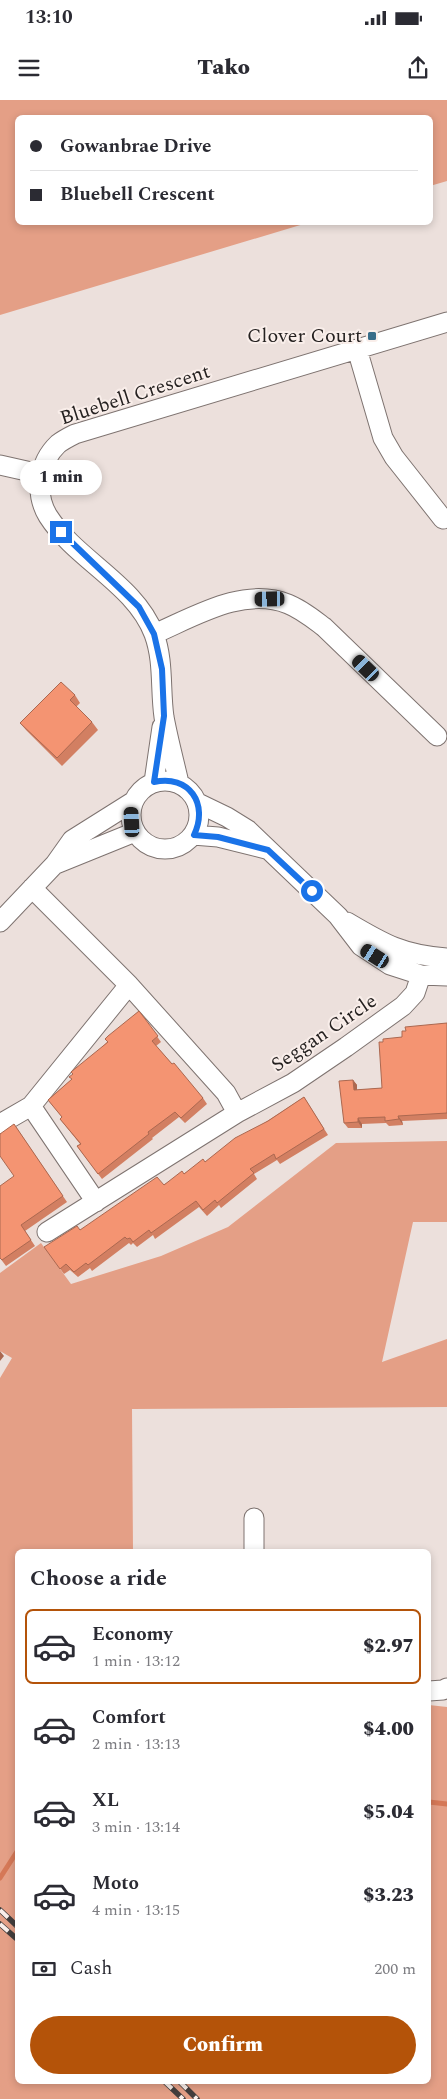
<!DOCTYPE html>
<meta charset="utf-8">
<style>
body{margin:0;font-family:Spectral,serif;background:#f2f2f3;color:#2b2b33;height:100vh;display:flex;flex-direction:column;font-size:19px;white-space:nowrap}
*{box-sizing:border-box;margin:0}
p{font-size:16px;color:#7c7c81}
.icon{flex:none;width:28px;height:28px;fill:none;stroke:currentColor;stroke-width:2;stroke-linecap:round;stroke-linejoin:round}
.map{position:relative;flex:1;overflow:hidden}
.side{position:absolute;left:15px;top:1449px;width:416px;height:535px;display:flex;flex-direction:column;background:#fff;border-radius:8px;box-shadow:0 2px 8px #0003}
.side>*{flex:none}
.top-card{position:absolute;left:15px;top:15px;width:418px;height:110px;border-radius:8px;box-shadow:0 2px 8px #0003;display:grid;align-content:center;height:110px;padding:0 15px;background:#fff}
.end{position:absolute;width:22px;height:22px;margin:-11px;border:6px solid #1a73e8;background:#fff;box-shadow:0 0 0 2px #fff}
.from{border-radius:50%}
.bubble{position:absolute;height:35px;border-radius:18px;background:#fff;box-shadow:0 2px 8px #0003;font-size:16px;font-weight:800;line-height:35px;text-align:center}
.car{position:absolute;width:15px;height:30px;margin:-15px -8px;border-radius:6px;box-shadow:0 0 4px 1px #0007;background:linear-gradient(#222 24%,#8ab4d8 0 40%,#222 0 76%,#8ab4d8 0 86%,#222 0)}
.top-card b{display:flex;align-items:center;gap:18px;height:48px;font-size:19px}
.top-card b+b{border-top:1px solid #e1e1e2}
.top-card i{width:12px;height:12px;background:#2b2b33}
ul{padding:0;list-style:none}
li{display:flex;align-items:center;gap:15px;height:75px;margin:0 10px 8px;padding:0 5px;border:2px solid transparent;border-radius:8px}
li div{flex:1}
li b{display:block;font-size:19px}
li em{font-style:normal;font-weight:800}
li.on{border-color:#b45309}
li>.icon{width:45px;height:45px;stroke-width:1.5}
h2{padding:0 15px;font-size:22px;line-height:60px}
.pay{display:flex;align-items:center;gap:12px;height:55px;padding:0 15px;font-size:19px}
.pay p{margin-inline-start:auto}
.primary-button{display:flex;gap:10px;margin-top:auto;padding:10px 15px}
.primary-button a{flex:1;height:58px;border-radius:30px;background:#b45309;color:#fff;font-size:20px;font-weight:800;line-height:58px;text-align:center}
.status{display:flex;justify-content:space-between;align-items:center;height:35px;padding:0 25px;background:#fff;direction:ltr}
.status svg{height:14px;fill:currentColor}
header{display:flex;justify-content:space-between;align-items:center;height:65px;padding:0 15px;background:#fff;font-size:22px;font-weight:800}
.map>svg:first-child{display:block}
</style>
<div class="status"><b>13:10</b><svg viewBox="0 0 49 12"><path d="M0 12V9h3v3zM5 12V6h3v6zM10 12V3h3v9zM15 12V0h3v12zM26 1h20v11H26zM47 4h2v5h-2z"/></svg></div>
<header><svg class="icon" aria-label="menu" viewBox="0 0 24 24"><path d="M4 6h16M4 12h16M4 18h16"/></svg>Tako<svg class="icon" aria-label="share" viewBox="0 0 24 24"><path d="M12 15V3M7 8l5-5 5 5M5 13v7h14v-7"/></svg></header>
<div class="map">
<svg width="447" height="1999" viewBox="0 0 447 1999">
<rect width="100%" height="100%" fill="#ece0dc"/>
<!-- green -->
<path fill="#e49f86" d="M0,0H447V81L430,86V18H18V122L307,123L0,215Z
M447,1041V1122H413L382,1262L447,1239V1307L132,1309L133,1451H18V1981H429V1605L447,1607V1999H0V1278L12,1258L0,1251V1173L41,1143L71,1184L161,1156L228,1127L336,1043Z"/>
<g fill="none" stroke-linecap="round" stroke-linejoin="round">
<!-- stream -->
<path stroke="#d57857" stroke-width="5" d="M429,1702L447,1704
M0,1778L18,1750"/>
<!-- street casing -->
<g stroke="#7e7370" stroke-width="21">
<path id="street" d="M357,249L383,338L394,357L443,419
M0,365L40,374
M154,534C194,517 243,486 288,504C301,509 312,518 324,527L437,636
M131 715a34 34 0 1 1 68 0a34 34 0 1 1-68 0Z
M154,682L162,627
M179,683C174,661 168,639 164,617C160,589 164,561 154,534C135,484 76,460 48,416C34,393 39,362 58,344C63,340 69,337 75,334L447,222
M198,703L227,717L248,730L338,816L361,846L390,865L421,875L447,876
M193,735L218,737L266,749
M56,764L135,732
M32,788L129,885L226,993L237,1013
M0,822L55,764L72,740L134,701
M347,822C384,844 403,855 447,858
M31,1006L96,1102
M0,1024L31,1006L129,885
M47,1132L237,1013L293,983L346,947L403,906L415,893L421,875
M254,1451V1418
M429,1591L443,1590L447,1588"/>
</g>
<!-- street -->
<use href="#street" stroke="#fff" stroke-width="19"/>
<!-- rail casing -->
<g stroke="#433e3d" stroke-width="5.5">
<path id="rail" d="M0,1810L18,1827
M0,1824L18,1840
M164,1981L183,1999
M179,1981L197,1999"/>
</g>
<!-- rail -->
<use href="#rail" stroke="#f9eeea" stroke-width="4" stroke-dasharray="11" stroke-linecap="butt"/>
</g>
<!-- wall -->
<path fill="#d27f62" d="M75,595L80,603L76,607L92,622L98,630L62,666L26,630L20,623Z
M139,911L161,942L156,946L203,998L207,1004L185,1023L179,1017L152,1038L153,1039L102,1079L77,1046L80,1044L60,1019L62,1017L48,1000L71,980L107,942Z
M447,923V1019L402,1021L403,1025L389,1026L386,1023L362,1024V1028H348L344,1023L353,980L357,985V990L382,988L383,942L402,937L406,931Z
M304,997L328,1035L280,1064L277,1060L254,1074L257,1079L221,1108L219,1105L207,1116L199,1107L155,1139L153,1135L137,1147L133,1143L131,1145L129,1143L92,1171L90,1168L78,1177L70,1170L64,1174L44,1147L80,1130L205,1062Z
M14,1024L67,1102L25,1131L35,1146L6,1166L0,1158L14,1076Z"/>
<!-- shaded-wall -->
<path fill="#ab6850" d="M353,980L357,985V996L354,990Z
M398,1016L402,1021L403,1025L399,1019Z
M358,1018L362,1024V1028L358,1022Z
M0,1251L4,1256L0,1261Z"/>
<!-- building -->
<path fill="#f49472" stroke="#ab6850" d="M61,582L75,595L70,600L92,622L57,658L20,623Z
M139,911L158,936L152,941L172,964L174,963L203,998L181,1018L175,1012L148,1032L149,1034L98,1074L77,1046L81,1044L60,1019L62,1017L48,1000L72,979L69,977L73,974L71,972L108,942L105,939L108,936Z
M447,923V1013L398,1016L399,1019L385,1021V1017L358,1018V1022L344,1023L339,981L353,980L354,990L382,988L379,942H383V939L402,937V931H406L405,927Z
M304,997L324,1029L276,1059L274,1054L250,1069L254,1073L217,1103L215,1100L203,1110L196,1101L151,1133L149,1130L133,1142L130,1138L127,1139L125,1137L88,1165L86,1163L74,1172L66,1164L60,1169L44,1147L77,1126L80,1130L157,1077L164,1085L182,1071L184,1074L203,1059L205,1062L235,1038L268,1021Z
M14,1024L63,1096L21,1125L31,1140L2,1160L0,1158V1086L14,1076L0,1056V1034Z"/>
<g fill="none" stroke-linecap="round" stroke-linejoin="round">
<!-- route -->
<path stroke="#1a73e8" stroke-width="6" d="M61,432L139,507L154,534L162,569L164,616L154,682C189,674 209,704 194,735L218,737L268,750L312,791"/>
</g>
<!-- markers -->
<rect fill="#386d89" stroke="#f9eeea" stroke-width="2" x="367" y="231" width="10" height="10" rx="2.5"/>
<g text-anchor="middle" dominant-baseline="central" stroke-width="4" stroke-linejoin="round" paint-order="stroke">
<!-- poi labels -->
<g font-size="20" fill="#252120" stroke="#f9eeea" text-anchor="end">
<text x="362" y="236">Clover Court</text>
</g>
<!-- street labels -->
<g font-size="20" fill="#252120" stroke="#f9eeea">
<text transform="translate(135 295) rotate(-18)">Bluebell Crescent</text>
<text transform="translate(324 933) rotate(-34)">Seggan Circle</text>
</g>
</g>
</svg>
<i class="end from" style="left:312px;top:791px"></i>
<i class="end" style="left:61px;top:432px"></i>
<div class="bubble" style="left:20px;top:360px;width:82px">1 min</div>
<i class="car" style="left:270px;top:499px;rotate:269deg"></i>
<i class="car" style="left:366px;top:568px;rotate:314deg"></i>
<i class="car" style="left:132px;top:722px;rotate:357deg"></i>
<i class="car" style="left:375px;top:856px;rotate:302deg"></i>
<div class="top-card">
<b><i class="from"></i>Gowanbrae Drive</b>
<b><i></i>Bluebell Crescent</b>
</div>
<section class="side">
<h2>Choose a ride</h2>
<ul>
<li class="on"><svg class="icon" aria-label="car" viewBox="0 0 24 24"><path d="M5 17H2v-5l4-1 3-4h7l3 4 3 1v5h-3M9 17h6M6 11h13"/><circle cx="7" cy="17" r="2"/><circle cx="17" cy="17" r="2"/></svg><div><b>Economy</b><p>1 min · 13:12</p></div><em>$2.97</em></li>
<li><svg class="icon" aria-label="car" viewBox="0 0 24 24"><path d="M5 17H2v-5l4-1 3-4h7l3 4 3 1v5h-3M9 17h6M6 11h13"/><circle cx="7" cy="17" r="2"/><circle cx="17" cy="17" r="2"/></svg><div><b>Comfort</b><p>2 min · 13:13</p></div><em>$4.00</em></li>
<li><svg class="icon" aria-label="car" viewBox="0 0 24 24"><path d="M5 17H2v-5l4-1 3-4h7l3 4 3 1v5h-3M9 17h6M6 11h13"/><circle cx="7" cy="17" r="2"/><circle cx="17" cy="17" r="2"/></svg><div><b>XL</b><p>3 min · 13:14</p></div><em>$5.04</em></li>
<li><svg class="icon" aria-label="car" viewBox="0 0 24 24"><path d="M5 17H2v-5l4-1 3-4h7l3 4 3 1v5h-3M9 17h6M6 11h13"/><circle cx="7" cy="17" r="2"/><circle cx="17" cy="17" r="2"/></svg><div><b>Moto</b><p>4 min · 13:15</p></div><em>$3.23</em></li>
</ul>
<div class="pay"><svg class="icon" aria-label="cash" viewBox="0 0 24 24"><path d="M3 7h18v10H3z"/><circle cx="12" cy="12" r="2"/></svg>Cash<p>200 m</p></div>
<div class="primary-button"><a>Confirm</a></div>
</section>
</div>
